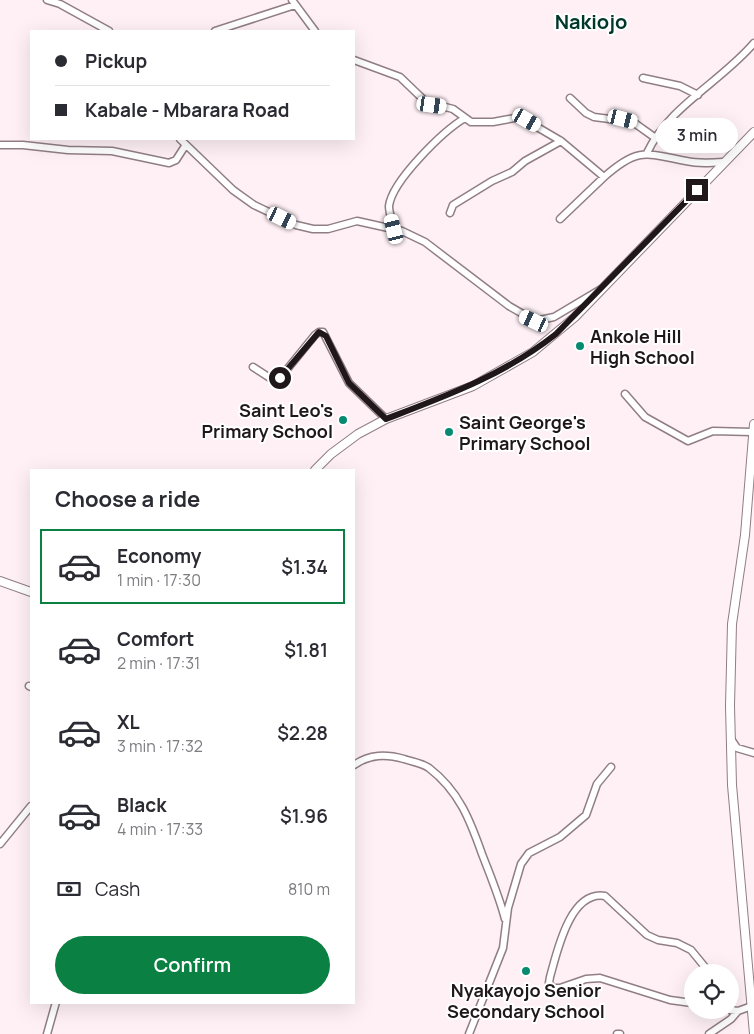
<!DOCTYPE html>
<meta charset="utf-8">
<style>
body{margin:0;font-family:Manrope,sans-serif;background:#f2f2f3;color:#2b2b33;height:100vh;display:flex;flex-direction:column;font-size:19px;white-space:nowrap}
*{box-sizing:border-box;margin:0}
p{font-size:16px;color:#7c7c81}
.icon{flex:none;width:28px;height:28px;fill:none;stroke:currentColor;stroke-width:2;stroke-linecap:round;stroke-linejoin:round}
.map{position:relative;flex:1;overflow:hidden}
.drawer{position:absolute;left:30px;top:469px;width:325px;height:535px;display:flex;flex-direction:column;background:#fff;border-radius:0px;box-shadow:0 5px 20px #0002}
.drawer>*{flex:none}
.hud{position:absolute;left:30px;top:30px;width:325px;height:110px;border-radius:0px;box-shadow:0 5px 20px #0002;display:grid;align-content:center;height:110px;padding:0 25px;background:#fff}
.tools{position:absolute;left:684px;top:964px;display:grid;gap:10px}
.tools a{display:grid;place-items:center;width:55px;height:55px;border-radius:50%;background:#fff;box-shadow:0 5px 20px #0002;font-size:25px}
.end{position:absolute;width:22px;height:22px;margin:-11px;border:6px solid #1f171a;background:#fff;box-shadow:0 0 0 2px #fff}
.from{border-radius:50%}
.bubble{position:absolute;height:35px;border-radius:18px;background:#fff;box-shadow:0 5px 20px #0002;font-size:16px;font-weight:600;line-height:35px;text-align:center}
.car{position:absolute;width:15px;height:30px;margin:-15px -8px;border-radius:6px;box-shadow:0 0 4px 1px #0007;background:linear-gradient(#fff 24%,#345 0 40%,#fff 0 76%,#345 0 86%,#fff 0)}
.hud b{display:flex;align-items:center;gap:18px;height:48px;font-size:19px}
.hud b+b{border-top:1px solid #e1e1e2}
.hud i{width:12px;height:12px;background:#2b2b33}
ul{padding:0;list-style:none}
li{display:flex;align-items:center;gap:15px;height:75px;margin:0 10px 8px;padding:0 15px;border:2px solid transparent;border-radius:0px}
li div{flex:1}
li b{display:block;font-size:19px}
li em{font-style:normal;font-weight:600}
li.active{border-color:#0b8043}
li>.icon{width:45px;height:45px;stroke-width:1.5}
h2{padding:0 25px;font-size:22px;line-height:60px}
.pay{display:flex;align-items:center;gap:12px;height:55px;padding:0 25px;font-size:19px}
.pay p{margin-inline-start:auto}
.action{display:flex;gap:10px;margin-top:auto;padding:10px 25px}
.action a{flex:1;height:58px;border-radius:30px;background:#0b8043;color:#fff;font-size:20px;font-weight:600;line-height:58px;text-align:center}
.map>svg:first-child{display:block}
</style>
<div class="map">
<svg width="754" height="1034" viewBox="0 0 754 1034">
<rect width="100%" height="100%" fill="#fef0f5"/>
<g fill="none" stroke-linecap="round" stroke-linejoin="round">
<!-- minor casing -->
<g stroke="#917e85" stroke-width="9">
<path id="minor" d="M47,0L60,4L109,31
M292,0L315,31
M215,31L295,5
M354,60L400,77L426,102L453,109L471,122H493L520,117L561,141L604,177C638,147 645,153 686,161C699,164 711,163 724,162
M643,78L680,86L698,95
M570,98L586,113L594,117L633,122L654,137
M180,139L233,190L254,205L296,225L313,229H328L357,221L402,231L425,242L509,306L535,321L554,317L601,289
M0,145H23L68,150L112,151L169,163L176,160L185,146
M647,153C669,106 721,82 754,43
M450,213L453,205L492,181L512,172L525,161L561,141
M560,219L604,177
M394,229C392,221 389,213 389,206C392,181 443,131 465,118
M253,367L270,378H280L315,335L319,332H323L349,383L386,419
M625,394L645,417L688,441L713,431L752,432
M29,686L31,687
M731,739L737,748L754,753
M354,765C370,754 386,754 404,759C413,762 422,763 429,768C459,791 470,820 482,854C490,875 499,896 505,919
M0,844L31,806
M692,1003L670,1000L600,978L586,979L560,988H553L549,983L550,977C557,952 570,890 605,896L647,935L658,940L677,943L691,950L709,972
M730,1010L738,1011L752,1006
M47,1034L56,1002
M469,1034L503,948L508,908L521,864L529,853L560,837L586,815L597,784L611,767
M617,1034H620
M709,1034L731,1019L738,1011"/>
</g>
<!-- major casing -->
<g stroke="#917e85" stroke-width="10">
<path id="major" d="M315,470L331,454L358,434L386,419L473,386L533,352L575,317L754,132
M0,581L31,592
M754,1034L732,785L730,706L732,624L745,535L754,424"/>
</g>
<!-- minor -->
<use href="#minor" stroke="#fff" stroke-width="6"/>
<!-- major -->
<use href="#major" stroke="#fff" stroke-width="8"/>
</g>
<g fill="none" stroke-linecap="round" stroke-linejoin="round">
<!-- route -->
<path stroke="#1f171a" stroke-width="6" d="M280,378L319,332L326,336L349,383L386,419C446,396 504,375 556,334L697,190"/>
</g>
<!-- markers -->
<g fill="#078b70" stroke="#fff" stroke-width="2">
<circle cx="580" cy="346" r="5"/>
<circle cx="343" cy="420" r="5"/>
<circle cx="449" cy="432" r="5"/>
<circle cx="526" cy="971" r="5"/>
</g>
<g text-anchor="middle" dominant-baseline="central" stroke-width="4" stroke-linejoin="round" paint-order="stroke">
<!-- poi labels -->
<g font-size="18" font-weight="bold" fill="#1f171a" stroke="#fff" text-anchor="start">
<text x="590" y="336">Ankole Hill<tspan x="590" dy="21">High School</tspan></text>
<text x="333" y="410" text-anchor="end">Saint Leo's<tspan x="333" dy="21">Primary School</tspan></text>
<text x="459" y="422">Saint George's<tspan x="459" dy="21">Primary School</tspan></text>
<text x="526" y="990" text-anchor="middle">Nyakayojo Senior<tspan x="526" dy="21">Secondary School</tspan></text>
</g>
<!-- quarter labels -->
<g font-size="20" font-weight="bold" fill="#00372b" stroke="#fff">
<text x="591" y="21">Nakiojo</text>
</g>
</g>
</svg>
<div class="tools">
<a><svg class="icon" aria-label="locate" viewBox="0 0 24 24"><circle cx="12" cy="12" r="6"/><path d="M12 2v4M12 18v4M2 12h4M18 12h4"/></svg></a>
</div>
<i class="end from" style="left:280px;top:378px"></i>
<i class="end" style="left:697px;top:190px"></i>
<div class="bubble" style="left:656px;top:118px;width:82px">3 min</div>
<i class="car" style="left:432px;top:105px;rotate:98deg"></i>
<i class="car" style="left:623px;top:119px;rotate:104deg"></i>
<i class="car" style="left:527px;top:120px;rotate:120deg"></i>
<i class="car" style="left:282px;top:218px;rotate:116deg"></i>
<i class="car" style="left:394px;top:229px;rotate:346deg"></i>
<i class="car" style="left:534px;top:321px;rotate:295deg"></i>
<div class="hud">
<b><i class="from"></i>Pickup</b>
<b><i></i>Kabale - Mbarara Road</b>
</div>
<section class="drawer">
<h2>Choose a ride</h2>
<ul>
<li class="active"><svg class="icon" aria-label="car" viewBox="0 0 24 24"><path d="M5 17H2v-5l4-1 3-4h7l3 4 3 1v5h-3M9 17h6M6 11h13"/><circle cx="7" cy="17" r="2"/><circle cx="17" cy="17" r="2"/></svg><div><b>Economy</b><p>1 min · 17:30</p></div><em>$1.34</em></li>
<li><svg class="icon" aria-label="car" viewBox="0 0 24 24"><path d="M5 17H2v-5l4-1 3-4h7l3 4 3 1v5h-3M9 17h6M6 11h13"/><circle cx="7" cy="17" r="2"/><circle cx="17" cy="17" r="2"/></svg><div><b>Comfort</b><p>2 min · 17:31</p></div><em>$1.81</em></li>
<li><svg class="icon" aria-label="car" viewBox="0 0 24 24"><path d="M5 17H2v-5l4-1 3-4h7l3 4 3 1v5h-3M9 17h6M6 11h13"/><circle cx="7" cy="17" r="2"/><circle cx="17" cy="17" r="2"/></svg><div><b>XL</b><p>3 min · 17:32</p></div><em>$2.28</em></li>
<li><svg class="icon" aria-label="car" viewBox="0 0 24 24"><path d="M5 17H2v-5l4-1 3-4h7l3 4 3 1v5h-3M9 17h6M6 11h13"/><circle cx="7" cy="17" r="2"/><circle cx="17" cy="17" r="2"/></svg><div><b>Black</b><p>4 min · 17:33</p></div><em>$1.96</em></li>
</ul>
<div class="pay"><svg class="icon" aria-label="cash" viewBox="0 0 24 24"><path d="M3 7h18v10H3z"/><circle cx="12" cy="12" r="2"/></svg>Cash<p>810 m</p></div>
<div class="action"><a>Confirm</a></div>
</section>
</div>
